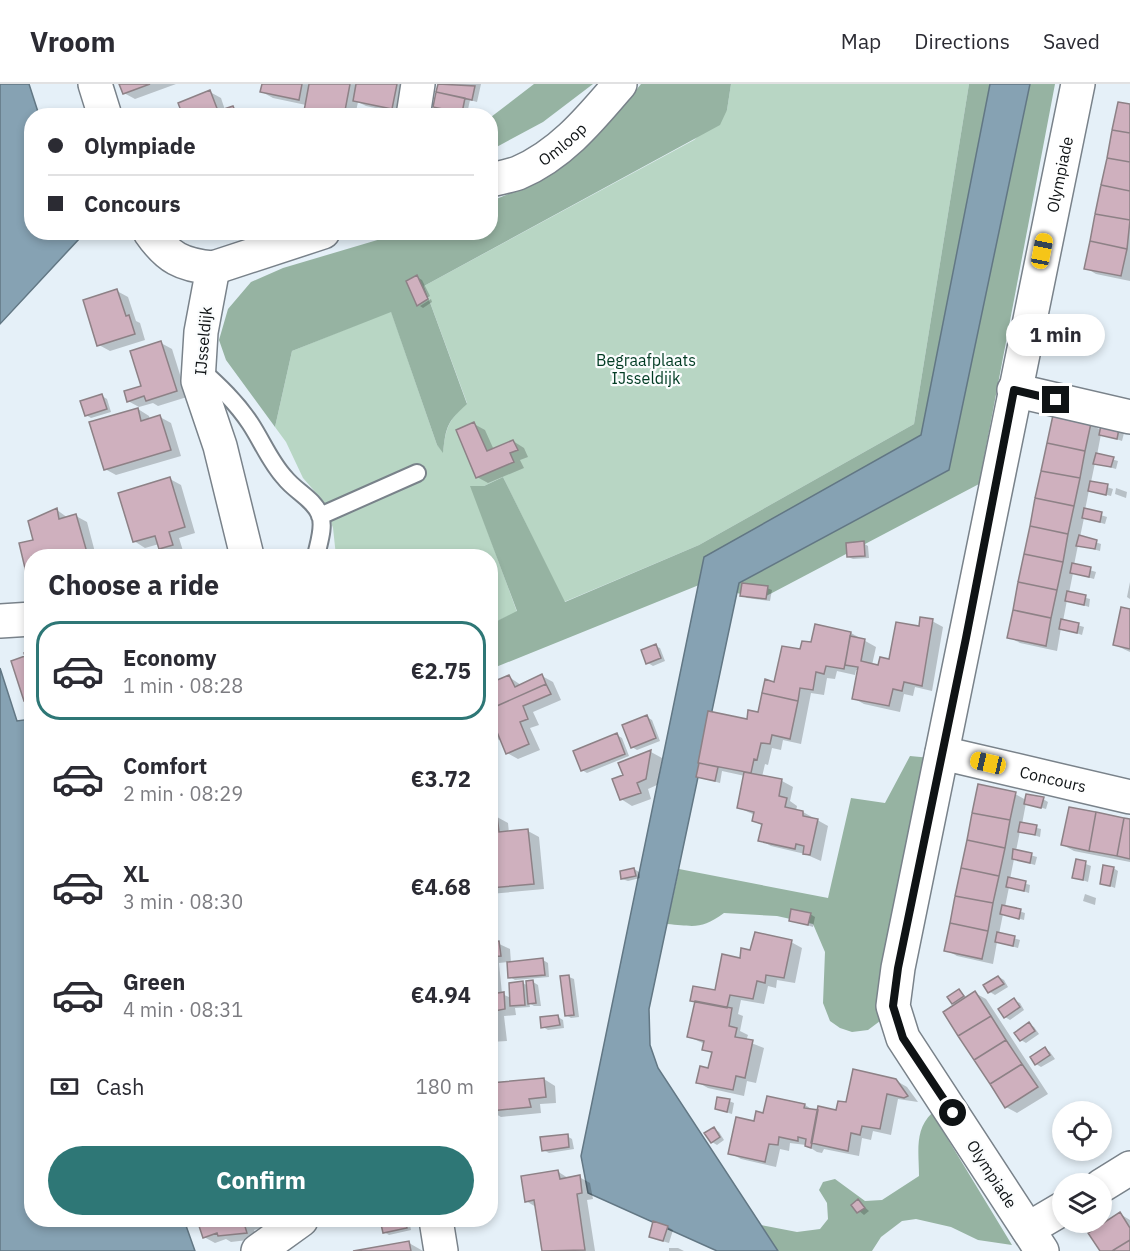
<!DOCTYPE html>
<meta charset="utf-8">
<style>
body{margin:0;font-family:"IBM Plex Sans",sans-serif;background:#f7f7f7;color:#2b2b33;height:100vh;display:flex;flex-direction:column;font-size:22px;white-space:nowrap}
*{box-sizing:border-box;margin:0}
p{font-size:20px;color:#7c7c81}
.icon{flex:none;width:33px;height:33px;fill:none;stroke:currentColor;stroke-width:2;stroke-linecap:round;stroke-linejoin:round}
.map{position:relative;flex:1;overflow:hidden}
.details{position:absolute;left:24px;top:465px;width:474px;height:678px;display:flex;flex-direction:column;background:#fff;border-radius:24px;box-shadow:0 3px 9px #0003}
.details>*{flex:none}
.guide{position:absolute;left:24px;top:24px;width:474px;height:132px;border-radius:24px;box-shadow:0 3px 9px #0003;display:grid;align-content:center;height:132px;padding:0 24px;background:#fff}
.fabs{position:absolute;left:1052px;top:1017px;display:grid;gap:12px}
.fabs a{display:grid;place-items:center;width:60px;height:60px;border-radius:50%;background:#fff;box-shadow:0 3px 9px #0003;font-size:30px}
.end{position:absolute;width:27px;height:27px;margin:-14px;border:8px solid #0f1315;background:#fff;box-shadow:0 0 0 3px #fff}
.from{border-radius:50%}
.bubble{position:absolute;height:42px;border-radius:21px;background:#fff;box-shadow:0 3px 9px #0003;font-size:20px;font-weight:700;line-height:42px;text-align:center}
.car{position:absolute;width:18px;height:36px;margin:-18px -9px;border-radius:8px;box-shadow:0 0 4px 2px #0007;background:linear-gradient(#f5c518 24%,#345 0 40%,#f5c518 0 76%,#345 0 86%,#f5c518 0)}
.guide b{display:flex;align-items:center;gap:21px;height:57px;font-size:22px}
.guide b+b{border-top:2px solid #e1e1e2}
.guide i{width:15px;height:15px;background:#2b2b33}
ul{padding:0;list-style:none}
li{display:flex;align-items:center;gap:18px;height:99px;margin:0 12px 9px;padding:0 12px;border:3px solid transparent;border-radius:24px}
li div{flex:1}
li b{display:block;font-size:22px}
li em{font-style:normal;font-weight:700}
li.selected{border-color:#2e7776}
li>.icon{width:54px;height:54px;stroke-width:1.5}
h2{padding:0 24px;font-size:27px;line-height:72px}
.pay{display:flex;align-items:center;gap:15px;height:66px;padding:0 24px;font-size:22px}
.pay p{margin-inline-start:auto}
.cta{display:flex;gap:12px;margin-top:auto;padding:12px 24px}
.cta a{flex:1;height:69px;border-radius:36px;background:#2e7776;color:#fff;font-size:24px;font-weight:700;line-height:69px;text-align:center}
header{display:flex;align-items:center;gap:36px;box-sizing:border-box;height:84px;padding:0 30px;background:#fff;border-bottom:2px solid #e1e1e2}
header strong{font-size:28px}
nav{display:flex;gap:33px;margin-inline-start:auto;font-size:21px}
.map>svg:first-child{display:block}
</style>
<header>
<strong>Vroom</strong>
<nav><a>Map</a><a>Directions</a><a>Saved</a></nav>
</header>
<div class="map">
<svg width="1130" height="1167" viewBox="0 0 1130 1167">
<rect width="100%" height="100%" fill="#e5f0f8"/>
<!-- green -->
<path fill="#b8d6c4" d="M731,0H969L914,340L699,461L564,518L503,393L484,402H471L517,528L491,540L490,472H336L333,444L324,418L303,394L286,358L275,343L292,267L391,227L437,361L443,368C446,343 448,337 467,319L424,202L694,56L727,26Z"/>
<!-- forest -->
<path fill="#96b3a2" d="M534,0H593L543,38L491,66V33Z
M641,0H731L727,26L720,41L424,202L467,320C447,338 446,342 443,369L437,361L391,228L292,267L275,343L226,276L219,256L228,225L251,198L283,184L401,149L490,148L491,117C554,94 600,52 641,0Z
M969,0H990L921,351L705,473L699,501L491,585V540L517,527L470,402H484L503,393L565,518L699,461L914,340Z
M1030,0H1055L979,400L772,509L760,515L737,509L739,499L949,386Z
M910,672L931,674L884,934L868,946L852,948L840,944L830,937L823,919L825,868L813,840L777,832L724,829C701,846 694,842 667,840L679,785L828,814L851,714L885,719Z
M932,1029L1012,1161L978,1156L951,1143L916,1135L902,1137L881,1153L872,1167H778L761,1141L797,1148L820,1145L828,1135L827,1119L819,1106L823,1098L835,1095L865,1117L882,1116L919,1092C919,1069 914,1046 932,1029Z"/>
<!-- water -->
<path fill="#86a2b3" stroke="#627784" stroke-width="1.5" d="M0,0H29L39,31L32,32V148L76,149L79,155L0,240Z
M990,0H1030L949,386L739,499L649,925L650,961L658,984L778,1167H717L588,1109L581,1072L704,473L921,351Z
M0,584L17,637L31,635L32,1136H184L195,1167H0Z"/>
<!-- shadow -->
<path fill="#0003" d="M121,0H176L135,15L124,9Z
M263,0H409L403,30L366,22L358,18L355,32H315L305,26L306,21L273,14L262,8Z
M439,0H481L477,18L470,16L467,30L440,25L435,22Z
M210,8L221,14L225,26L233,23L245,32H184Z
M1130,22V197L1096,190L1086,184Z
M417,193L422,196L430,212L419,219V221Z
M117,207L128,213L136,237L140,239L145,256L110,267L99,261Z
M431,215L432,218L423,224L420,222Z
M161,259L172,265L187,313L158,322L153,319L139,323L128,317L143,303Z
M102,312L107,315L111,328L91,334L86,331Z
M138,325L149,332L150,336L160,333L171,339L181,372L116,391L105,385Z
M474,340L485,346L494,366L513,357L524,364L528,373L520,376L524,384L488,399L477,393Z
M1091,340L1102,347L1118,346L1124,349L1122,357L1101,350L1097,371L1118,377L1116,385L1095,379L1091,398L1113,405L1111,412L1089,406L1085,426L1107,433L1105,440L1084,434L1080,453L1101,460L1100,467L1078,461L1074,481L1096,488L1094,495L1073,489L1069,509L1090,515L1089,523L1067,516L1063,537L1084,543L1082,551L1061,544L1057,567L1020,559L1009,553Z
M170,395L181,401L195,449L179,454L183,467L171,470L160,464L159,460L145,464L134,457Z
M1116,404L1127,408L1126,414L1115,410Z
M57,426L68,434L76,432L87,438L96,472H32L21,460L35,457Z
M863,459L868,462L869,474L853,475L848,473Z
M1130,498V515L1127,513Z
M767,504L772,506L770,517L747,514L742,511Z
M1130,527V568L1115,561Z
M932,537L943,543L932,607L915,603L913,612L904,610L900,628L864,620L853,614L859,586H856L855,591L837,587L835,595L827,594L824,611L811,609L801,660L783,656L781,666L772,664L768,681L765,680L762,693L782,697L793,703L790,717L797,722L796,727L803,728L828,742L821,777L805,770L771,762L760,756L763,742L754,737L755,731L739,724L745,692L722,687L720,699L698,693L701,678L748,636L759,630L776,600L801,567L812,560L851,549L876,563L872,581L879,583L890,576L920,544Z
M655,562L660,564L665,577L653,582L648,579Z
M542,592L553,598L561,616L533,628L539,641L530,644L540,666L518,675L507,669L502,657L490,652V601L509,593L521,601Z
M647,633L652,636L660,657L637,666L632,663Z
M617,651L622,654L629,672L587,689L582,686Z
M651,668L662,674L657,701L648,705L651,715L632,722L621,715L625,692L620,679Z
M1015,710L1026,716L1043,715L1048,718L1046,725L1026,719L1022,740L1041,745L1040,753L1020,747L1016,767L1037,773L1035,781L1014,775L1010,795L1030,801L1029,809L1009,803L1005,823L1025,829L1024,836L1003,830L999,850L1020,856L1018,864L997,858L993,880L957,872L946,866Z
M497,733L508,739L509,749L528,747L539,753L544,805L490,810V735Z
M1130,737V778L1074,767L1063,761Z
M1078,777L1091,782L1088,798L1074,793Z
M1113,784L1118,787L1115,804L1102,799Z
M634,785L639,788L640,794L628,797L622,795Z
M1085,810L1096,814L1095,821L1083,817Z
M490,826L494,828L497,859L510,865L511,879L543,876L548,879L549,893L515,896L510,893L508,878L499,879L502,910L511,914L523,899L528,902L533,898L538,901L541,922H534L529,919L530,923L515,924L516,931L504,932L507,957L490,958Z
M810,830L815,833L813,843L791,836Z
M791,858L802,864L795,899L777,896L776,904L768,902L764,920L741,916L738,930L743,932L740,947L748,951L746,957L764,964L756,999L747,997L744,1012L708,1004L697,998L710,986L713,970L704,965L705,960L689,953L716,908L741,876L751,868Z
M569,893L574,895L579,933L571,934L566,931Z
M999,893L1004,896L1008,903L995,911L990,908L985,902Z
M959,906L967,914L975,909L986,915L1048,1010L1017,1029L1006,1023L956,921L953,919Z
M1014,916L1020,919L1024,926L1010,936L1005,933Z
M558,933L563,936L564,944L548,946L543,943Z
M1029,940L1034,943L1039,950L1026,959L1021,956Z
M1045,965L1050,968L1055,975L1041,983L1036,980L1032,973Z
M544,995L555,1002L556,1019L540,1020L541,1029L501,1033L490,1027Z
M895,996L907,1003L918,1018L898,1015L891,1051L873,1047L871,1056L862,1054L859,1072L824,1065L822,1069L817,1068L806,1061L790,1059L789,1067L780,1065L776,1083L741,1075L730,1069L755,1038L765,1031L805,1021L818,1029L837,1028L847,1020Z
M729,1017L734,1019L732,1030L716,1025Z
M714,1045L719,1048L724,1056L717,1061L712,1058Z
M567,1052L572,1055L574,1065L549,1069L543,1066Z
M557,1087L568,1094L579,1093L590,1099L593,1115L587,1116L595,1167H544L536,1123L526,1117Z
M858,1117L869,1127L864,1131L853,1122Z
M1120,1130L1130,1136V1167H1101Z
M198,1136H267L269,1141L254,1146L257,1155L231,1158L226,1155L215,1159L204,1153Z
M390,1136H409L411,1146L389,1151L384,1148L382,1137Z
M668,1143L673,1146L669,1159L655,1155Z
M409,1159L423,1167H364Z
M669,1164H678L684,1167H669Z"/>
<!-- building -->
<path fill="#cfb0be" stroke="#8d8186" stroke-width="1.5" d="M119,0H150L123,10Z
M262,0H302L299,16L260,8Z
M309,0H350L344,32H329L304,27Z
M356,0H397L392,25L353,17Z
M438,0L475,2L472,16L436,8Z
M210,6L218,27L233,22L237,32H183L178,19Z
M436,8L465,14L462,29L433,23Z
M1118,18L1130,20V49L1112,46Z
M1112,46L1130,49V78L1107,74Z
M1107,74L1130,78V107L1101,101Z
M1101,101L1130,107V136L1095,130Z
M1095,130L1130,136L1127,165L1090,157Z
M1090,157L1127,165L1121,192L1084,185Z
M417,191L428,215L417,222L406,197Z
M117,205L126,232L129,231L135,250L97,262L83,216Z
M161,257L177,307L146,317L144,312L127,318L124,307L141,302L130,267Z
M102,310L107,325L85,332L80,317Z
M138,324L141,337L160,331L171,366L104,386L89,338Z
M1053,331L1091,339L1085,367L1047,359Z
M474,338L487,367L513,356L518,366L510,369L514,378L476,394L456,346Z
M1101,341L1119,345L1117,355L1099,351Z
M1047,359L1085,367L1080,394L1041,387Z
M1096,369L1114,373L1111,383L1093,380Z
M1041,387L1080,394L1074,422L1035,414Z
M170,393L185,443L169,448L173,461L159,465L155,452L133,458L118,409Z
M1090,397L1108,400L1106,411L1088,407Z
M1035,414L1074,422L1068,450L1030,442Z
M57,424L59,435L76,430L88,472H32V501H29L19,459L33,456L28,437Z
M1084,424L1102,428L1100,438L1082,434Z
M1030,442L1068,450L1063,478L1024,470Z
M1079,451L1097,456L1095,465L1076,462Z
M864,457L865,472L847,473L846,459Z
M1024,470L1063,478L1057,506L1018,498Z
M1072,479L1091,483L1089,493L1070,489Z
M1018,498L1057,506L1051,534L1013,526Z
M742,499L768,502L766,515L740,512Z
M1067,507L1086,511L1084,521L1065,517Z
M1121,523L1130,525V565L1113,561Z
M1013,526L1051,534L1046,562L1007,554Z
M920,533L933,535L922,602L904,598L902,607L893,605L889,622L852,615L858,583L845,581L850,552L865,555L861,577L878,581L880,573L889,575L896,538L919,542Z
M1061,535L1079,539L1077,549L1059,545Z
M815,540L851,548L844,585L826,582L824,590L816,588L813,606L800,604L798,617L762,609L765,595L774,598L782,562L800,565L802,557L811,558Z
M656,560L661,574L646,580L641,566Z
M32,565V615L24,617L11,577L25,572L24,569Z
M542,590L546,600L490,625V599L509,591L515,603Z
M546,600L551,610L523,622L528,635L520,638L529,660L506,670L497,648L490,651V625Z
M762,609L798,617L790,655L772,651L770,660L761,659L757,676L754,675L751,689L698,679L708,627L747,635L748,626L758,628Z
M647,631L656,654L631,664L622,641Z
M617,649L625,670L581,687L573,667Z
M651,666L646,695L637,699L641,709L620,716L612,695L623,691L618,679Z
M699,679L718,683L715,697L696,693Z
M744,688L782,695L779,712L787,714L785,723L803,727V732L818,735L810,771L803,770L804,762L796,760L795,765L758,757L762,740L752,737L754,728L737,724Z
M978,700L1016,708L1010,736L972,729Z
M1026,710L1044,713L1041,724L1024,720Z
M1069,723L1096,728L1089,767L1061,761Z
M1096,728L1124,734L1117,772L1089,767Z
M972,729L1010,736L1005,764L967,756Z
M497,731L499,748L528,745L534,800L490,804V733Z
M1124,734L1130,735V775L1117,772Z
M1020,738L1037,741L1035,751L1018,748Z
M967,756L1005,764L999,792L961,784Z
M1013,765L1032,769L1030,779L1012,775Z
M1076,775L1086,777L1083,796L1072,794Z
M1103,781L1114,783L1110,802L1100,800Z
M634,784L636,792L621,795L620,787Z
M961,784L999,792L993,819L955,812Z
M1008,793L1026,797L1024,807L1006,803Z
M955,812L993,819L988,847L950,839Z
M1002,821L1021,825L1019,835L1000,830Z
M791,825L811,829L808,841L789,837Z
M950,839L988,847L982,875L944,867Z
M755,848L792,856L784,894L766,891L765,899L757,897L753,915L730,911L727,924L690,917L693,902L715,906L722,870L740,874L741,864L750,866Z
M997,848L1015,852L1013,862L995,858Z
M499,857L501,872L490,873V858Z
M543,874L545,891L508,894L507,878Z
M569,891L574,931L565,932L560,892Z
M998,892L1004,900L988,909L983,901Z
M533,896L536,919L528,920L526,897Z
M523,897L525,921L510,922L509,899Z
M490,899L492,910L504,908L505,925L494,927L496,951L490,952Z
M959,905L964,912L952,920L947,913Z
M975,907L991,932L958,952L943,928Z
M1014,914L1020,923L1004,934L998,925Z
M695,917L732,924L729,942L737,944L735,953L753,956L745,994L736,992L733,1006L696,999L700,982L708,984L712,968L702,966L704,957L687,953Z
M558,931L560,941L541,944L540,933Z
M991,932L1006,956L974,976L958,952Z
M1029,938L1035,947L1020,957L1014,949Z
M1006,956L1022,980L990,1000L974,976Z
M1045,963L1050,971L1035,981L1030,973Z
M1022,980L1038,1003L1005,1024L990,1000Z
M853,985L896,995L908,1012L904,1014L887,1010L880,1045L862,1042L860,1051L851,1049L848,1067L811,1059L818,1022L836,1026L838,1017L846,1018Z
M544,994L546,1013L529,1015L531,1023L490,1027V999Z
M767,1012L805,1020L804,1024L818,1026L811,1064L805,1062L806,1055L798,1053V1057L779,1053L778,1061L769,1060L765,1078L728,1070L736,1033L754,1037L756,1027L763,1029Z
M717,1013L730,1015L727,1028L715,1025Z
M714,1043L720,1053L711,1059L704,1049Z
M568,1050L569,1063L542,1067L540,1053Z
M558,1086L560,1095L580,1091L582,1109L577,1110L585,1166L542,1167L534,1116L525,1118L521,1092Z
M858,1115L865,1124L857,1129L851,1121Z
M1120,1128L1130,1144V1156L1112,1167H1100L1088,1149Z
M197,1136H257L244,1139L247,1149L218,1152L217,1149L203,1154Z
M380,1136H405L407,1144L383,1149Z
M653,1137L668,1142L663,1157L649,1153Z
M1130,1156V1167H1112Z
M409,1157L411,1167H353Z"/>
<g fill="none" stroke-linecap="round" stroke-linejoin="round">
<!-- lane casing -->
<g stroke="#79828a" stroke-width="20">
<path id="lane" d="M200,285C219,302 236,318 250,339C262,357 270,378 285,394C295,407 314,415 320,431C325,443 318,461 316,472
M320,432L417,389"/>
</g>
<!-- street casing -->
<g stroke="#79828a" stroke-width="36">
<g id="street">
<path d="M413,32L418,0"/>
<path id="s1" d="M490,96C499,94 509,92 518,89C561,71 591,34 620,0"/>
<path d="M213,184L323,148"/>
<path d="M1014,306L1130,333"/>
<path d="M0,537L32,535"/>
<path id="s2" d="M942,669L1130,713"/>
<path d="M1101,1102L1130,1084"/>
<path d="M1028,1145L1062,1125"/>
<path d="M258,1167L301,1136"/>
<path id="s3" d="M1042,1167L903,954L893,922L898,884L1078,0"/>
</g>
</g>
<!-- secondary casing -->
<g stroke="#79828a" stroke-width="36">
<path id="secondary" d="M95,0L105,32
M150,148C168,174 182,181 213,184L201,248L198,297L220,362L247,472
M436,1136L441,1167"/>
</g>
<!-- lane -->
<use href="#lane" stroke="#fff" stroke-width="16"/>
<!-- street -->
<use href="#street" stroke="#fff" stroke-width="33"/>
<!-- secondary -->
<use href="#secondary" stroke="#fff" stroke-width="33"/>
</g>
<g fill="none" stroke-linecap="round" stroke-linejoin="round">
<!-- route -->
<path stroke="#0f1315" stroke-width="8" d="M953,1029L903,954L893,922L898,884L966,554L1014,306L1056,316"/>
</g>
<g text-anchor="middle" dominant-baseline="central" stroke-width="4.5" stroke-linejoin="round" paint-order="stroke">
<!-- street labels -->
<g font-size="16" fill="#0f1315" stroke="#fafcfd">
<text stroke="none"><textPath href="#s1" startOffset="82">Omloop</textPath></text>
<text stroke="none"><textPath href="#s3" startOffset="1136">Olympiade</textPath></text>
<text transform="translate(203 257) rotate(-85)">IJsseldijk</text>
<text stroke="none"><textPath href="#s2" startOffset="114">Concours</textPath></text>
<text transform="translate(992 1090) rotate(57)">Olympiade</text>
</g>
<!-- park labels -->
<g font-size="16" fill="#013b23" stroke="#fafcfd">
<text x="646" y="276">Begraafplaats<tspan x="646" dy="18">IJsseldijk</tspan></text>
</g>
</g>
</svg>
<div class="fabs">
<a><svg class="icon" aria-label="locate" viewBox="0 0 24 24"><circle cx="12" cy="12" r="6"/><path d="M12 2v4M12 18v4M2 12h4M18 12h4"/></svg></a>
<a><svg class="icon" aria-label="layers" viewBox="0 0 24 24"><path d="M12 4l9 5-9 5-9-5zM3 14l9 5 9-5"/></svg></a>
</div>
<i class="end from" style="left:953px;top:1029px"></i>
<i class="end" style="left:1056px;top:316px"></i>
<div class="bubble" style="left:1006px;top:230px;width:99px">1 min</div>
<i class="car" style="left:1042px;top:167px;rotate:11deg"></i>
<i class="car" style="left:988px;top:679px;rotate:283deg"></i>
<div class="guide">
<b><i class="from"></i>Olympiade</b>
<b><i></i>Concours</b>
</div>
<section class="details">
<h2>Choose a ride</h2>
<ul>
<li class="selected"><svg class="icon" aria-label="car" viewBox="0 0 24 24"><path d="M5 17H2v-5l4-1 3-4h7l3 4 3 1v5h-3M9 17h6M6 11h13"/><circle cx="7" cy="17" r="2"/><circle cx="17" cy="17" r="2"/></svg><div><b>Economy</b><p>1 min · 08:28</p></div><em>€2.75</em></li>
<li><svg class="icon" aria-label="car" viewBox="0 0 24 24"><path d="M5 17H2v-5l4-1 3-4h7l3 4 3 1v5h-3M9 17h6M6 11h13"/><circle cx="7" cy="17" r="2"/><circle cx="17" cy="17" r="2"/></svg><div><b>Comfort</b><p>2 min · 08:29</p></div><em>€3.72</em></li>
<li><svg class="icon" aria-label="car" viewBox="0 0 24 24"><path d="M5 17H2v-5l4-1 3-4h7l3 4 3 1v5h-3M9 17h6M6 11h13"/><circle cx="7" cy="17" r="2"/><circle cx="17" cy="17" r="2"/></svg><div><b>XL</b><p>3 min · 08:30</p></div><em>€4.68</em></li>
<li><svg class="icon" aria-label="car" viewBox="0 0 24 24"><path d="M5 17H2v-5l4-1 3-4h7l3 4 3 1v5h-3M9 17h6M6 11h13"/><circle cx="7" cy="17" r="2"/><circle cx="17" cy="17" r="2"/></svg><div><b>Green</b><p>4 min · 08:31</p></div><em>€4.94</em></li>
</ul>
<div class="pay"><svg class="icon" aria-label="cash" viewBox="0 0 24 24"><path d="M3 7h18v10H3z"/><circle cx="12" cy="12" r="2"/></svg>Cash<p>180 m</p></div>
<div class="cta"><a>Confirm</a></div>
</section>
</div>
